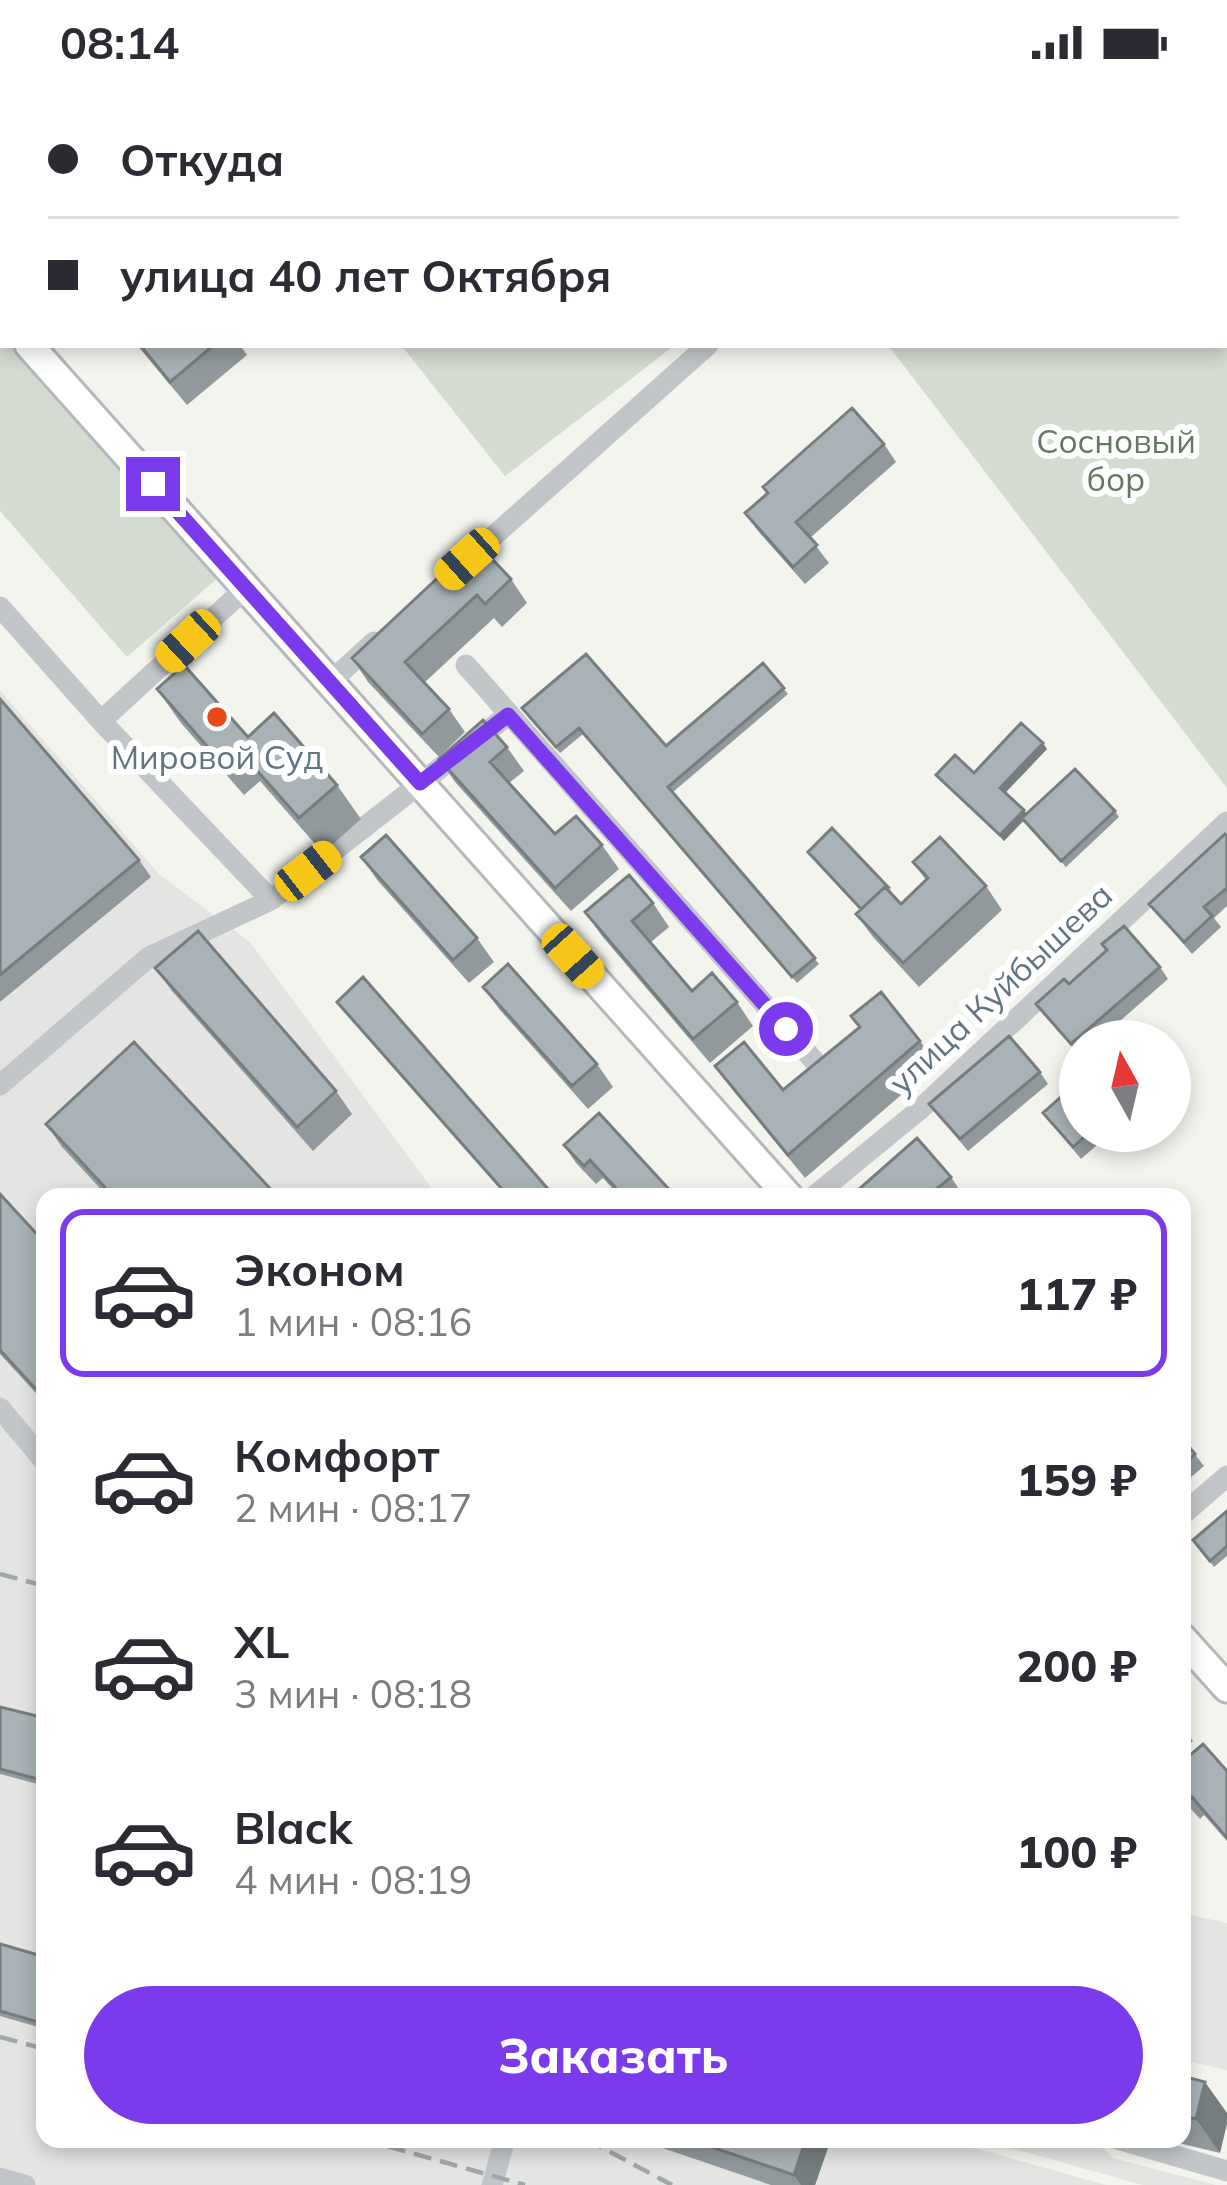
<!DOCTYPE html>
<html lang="ru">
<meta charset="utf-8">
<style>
body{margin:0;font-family:Mulish,sans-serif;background:#f2f2f3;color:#2b2b33;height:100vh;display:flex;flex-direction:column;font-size:45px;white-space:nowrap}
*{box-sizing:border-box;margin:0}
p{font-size:39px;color:#7c7c81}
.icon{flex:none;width:66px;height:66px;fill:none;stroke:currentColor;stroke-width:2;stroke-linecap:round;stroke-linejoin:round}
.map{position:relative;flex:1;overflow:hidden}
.details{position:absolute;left:36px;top:1104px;width:1155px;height:960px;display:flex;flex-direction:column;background:#fff;border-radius:24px;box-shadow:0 6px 18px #0003}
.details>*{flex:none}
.hud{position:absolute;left:0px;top:0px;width:1227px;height:264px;box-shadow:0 6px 18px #0003;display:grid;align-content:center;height:264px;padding:0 48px;background:#fff}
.needle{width:78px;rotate:352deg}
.controls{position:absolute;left:1059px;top:936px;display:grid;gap:24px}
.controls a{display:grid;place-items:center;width:132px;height:132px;border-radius:50%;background:#fff;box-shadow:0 6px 18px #0003;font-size:60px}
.end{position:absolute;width:54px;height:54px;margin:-27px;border:15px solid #7c3aed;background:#fff;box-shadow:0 0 0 6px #fff}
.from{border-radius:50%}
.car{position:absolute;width:36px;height:72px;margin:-36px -18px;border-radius:15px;box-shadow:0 0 9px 3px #0007;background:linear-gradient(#f5c518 24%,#345 0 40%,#f5c518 0 76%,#345 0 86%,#f5c518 0)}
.hud b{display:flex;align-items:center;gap:42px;height:114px;font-size:45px}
.hud b+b{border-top:3px solid #e1e1e2}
.hud i{width:30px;height:30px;background:#2b2b33}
ul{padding:21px 0 0;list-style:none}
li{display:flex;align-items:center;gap:36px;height:168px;margin:0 24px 18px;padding:0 24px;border:6px solid transparent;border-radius:24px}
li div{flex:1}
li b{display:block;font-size:45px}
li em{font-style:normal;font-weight:800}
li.on{border-color:#7c3aed}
li>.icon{width:108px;height:108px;stroke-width:1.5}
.cta{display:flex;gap:24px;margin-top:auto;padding:24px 48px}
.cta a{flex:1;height:138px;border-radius:72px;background:#7c3aed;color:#fff;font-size:48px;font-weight:800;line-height:138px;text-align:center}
.status{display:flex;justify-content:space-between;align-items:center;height:84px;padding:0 60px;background:#fff;direction:ltr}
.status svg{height:33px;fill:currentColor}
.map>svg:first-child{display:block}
</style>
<div class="status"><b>08:14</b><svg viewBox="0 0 49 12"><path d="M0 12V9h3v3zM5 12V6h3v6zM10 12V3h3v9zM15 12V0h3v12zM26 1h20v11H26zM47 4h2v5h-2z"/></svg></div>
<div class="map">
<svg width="1227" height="2101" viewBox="0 0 1227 2101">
<rect width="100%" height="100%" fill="#f4f4ef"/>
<!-- built -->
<path fill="#e4e5e3" d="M0,606L159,790L250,858L438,1113H45V2055H942L1106,2101H0Z
M1182,1829L1227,1839V1986L1182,1976Z
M979,2055H1094L1113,2074L1216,2101H1143Z"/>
<!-- green -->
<path fill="#d4dbd0" d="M0,0H1227V704L888,261H1224V3H3V176Z
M0,247L3,261H13L220,492L127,573L0,427Z
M401,261H675L505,392Z"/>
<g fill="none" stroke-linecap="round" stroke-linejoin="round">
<!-- major casing -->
<g stroke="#b3b8bb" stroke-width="33">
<path id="major" d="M0,228L3,232
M29,261L789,1113
M1182,1554L1227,1604"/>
</g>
<!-- minor -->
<path stroke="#c3c6c9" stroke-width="21" d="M460,482L708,261
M0,523L101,637L246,504
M466,581L817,980
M330,598L374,558
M101,637L271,816L508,631
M0,1001L149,873L271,816
M813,1113L918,1027L1227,738
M0,1324L45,1378
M1182,1431L1227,1392
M1117,2055L1227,2087
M0,2094L25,2101
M492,2101L505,2055"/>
<!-- major -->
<use href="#major" stroke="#fff" stroke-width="27"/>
<!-- rail -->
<path stroke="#a0a7ac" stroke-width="4.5" stroke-dasharray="18 9" stroke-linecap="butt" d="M0,1490L45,1502
M0,1953L45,1965
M362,2055L525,2101
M586,2055L672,2101"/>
</g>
<!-- wall -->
<path fill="#91999d" d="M137,261H240L247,271L187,321Z
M884,360L896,378L810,454L829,479L805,500L758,447L745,429L767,410Z
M511,495L527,519L502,543L494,534L424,599L449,625L465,648L439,673L368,598L352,574Z
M763,579L788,610L673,708L819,880L797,899L583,650L560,669L526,630L666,662Z
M157,605L337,701L361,735L323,769L260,697L244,711L181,639Z
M0,615L139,776L151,793L0,918Z
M507,663L524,687L509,699L555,750L602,761L619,785L571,827L455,698L439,675Z
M1047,665L1005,709L1027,730L1115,727L1119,733L1066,783L1023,737L1004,757L936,691L974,689Z
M1227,752V822L1214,834L1221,843L1192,870L1149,820Z
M808,768L888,803L901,820L926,796L913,778L986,802L1002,826L919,903L873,853L856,830L860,826Z
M361,773L477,854L494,878L469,899L378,797Z
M653,819L669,843L651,858L692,907L737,918L753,942L710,979L602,852L585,828Z
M1160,883L1168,895L1097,957H1080V972L1036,920L1069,900Z
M155,884L336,1007L352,1030L313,1067L172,907Z
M483,903L597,980L613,1003L588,1025L500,926Z
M851,932L920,957L937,980L805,1094L732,1005L715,982L783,1006L859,943Z
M1040,988L1048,1000L968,1067L929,1020Z
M1043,1029L1080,1047H1113L1081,1075Z
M46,1040L278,1113H108L62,1063Z
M564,1061L676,1113H620L603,1094L596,1100L576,1079Z
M951,1093L959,1105L950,1113H850Z
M0,1110L45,1159V1319L0,1270Z
M1182,1354L1204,1382L1182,1401Z
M1227,1427V1472L1214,1483L1193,1456Z
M0,1623L45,1634V1702L0,1690Z
M1182,1642L1193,1657L1182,1666Z
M1182,1678L1227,1687V1757L1204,1731L1200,1735L1182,1715Z
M0,1860L45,1873V1945L0,1932Z
M1182,1992L1220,2069L1162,2055H1182Z
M636,2055H831L815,2101H771Z"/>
<!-- shaded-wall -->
<path fill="#767d7f" d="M1043,659L1047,665L1004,710L1000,704Z
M1024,726L1028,732L1004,757L1000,751Z
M1205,1998L1227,2029V2040L1220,2069L1196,2035Z
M806,2055H831L815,2101H801L794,2091Z"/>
<!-- building -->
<path fill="#a9b2b6" stroke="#767d7f" stroke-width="3" d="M140,261H214L170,298Z
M852,324L884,360L796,438L817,461L793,483L745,429L768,409L763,403Z
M476,458L511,495L485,520L477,511L405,578L449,625L422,650L352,574Z
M586,570L666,662L763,579L784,604L668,703L815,874L792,893L579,644L556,663L522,624Z
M184,581L248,653L274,629L337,701L299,734L236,663L220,677L157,605Z
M0,615L139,776L0,891Z
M483,636L507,663L490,678L555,750L576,732L602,761L555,804L439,675Z
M1021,639L1043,659L1000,704L1024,726L1000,751L936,691L955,671L974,689Z
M1075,685L1115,727L1061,777L1022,734Z
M832,744L888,803H885L861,825L808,768Z
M1225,750L1227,752V804L1204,823L1212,832L1184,858L1149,820Z
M386,751L477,854L453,876L361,773Z
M940,753L986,802L903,879L856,830L885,803L901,820L928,794L913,778Z
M629,791L653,819L632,837L692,907L712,889L737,918L693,955L585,828Z
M1124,842L1160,883L1071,960L1036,920L1064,895L1069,900L1107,866L1102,860Z
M198,847L336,1007L297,1043L155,884Z
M508,880L597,980L572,1002L483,903Z
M363,893L555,1113H509L337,918Z
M881,908L920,957L788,1071L715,982L744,958L783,1006L860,943L851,932Z
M1009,952L1040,988L960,1055L929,1020Z
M134,958L278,1113H114L46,1040Z
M1080,996V1047H1091L1073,1063L1043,1029Z
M599,1029L676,1113H624L590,1076L584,1082L564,1061Z
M917,1054L951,1093L927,1113H920L916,1108L910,1113H850Z
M0,1110L45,1159V1315L0,1266Z
M1182,1354L1195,1370L1182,1382Z
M1227,1427V1462L1210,1477L1193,1456Z
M0,1623L45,1634V1697L0,1685Z
M1203,1660L1227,1687V1754L1192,1713L1187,1718L1182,1711V1678Z
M0,1860L45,1873V1940L0,1927Z
M1182,1992L1205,1998L1196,2035L1182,2032Z
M688,2055H806L794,2091Z"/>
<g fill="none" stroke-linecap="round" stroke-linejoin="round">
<!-- route -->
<path stroke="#7c3aed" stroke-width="15" d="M153,400L420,699L508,631L786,945"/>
</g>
<!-- markers -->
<circle fill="#ea4819" stroke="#fff" stroke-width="4.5" cx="217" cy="633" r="12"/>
<g text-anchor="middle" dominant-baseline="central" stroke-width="12" stroke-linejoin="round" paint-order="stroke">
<!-- park labels -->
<g font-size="33" fill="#657960" stroke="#fff">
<text x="1116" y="356">Сосновый<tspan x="1116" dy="38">бор</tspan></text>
</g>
<!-- poi labels -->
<g font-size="33" fill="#617482" stroke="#fff">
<text x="217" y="672">Мировой Суд</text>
</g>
<!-- street labels -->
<g font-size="33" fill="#617482" stroke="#fff">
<text transform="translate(1000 904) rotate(-43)">улица Куйбышева</text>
</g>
</g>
</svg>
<div class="controls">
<a><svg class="needle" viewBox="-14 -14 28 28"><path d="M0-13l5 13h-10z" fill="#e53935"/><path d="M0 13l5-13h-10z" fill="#7c7c81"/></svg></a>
</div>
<i class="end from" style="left:786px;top:945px"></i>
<i class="end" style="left:153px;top:400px"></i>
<i class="car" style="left:467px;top:475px;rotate:228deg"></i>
<i class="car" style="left:188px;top:557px;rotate:227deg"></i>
<i class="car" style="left:308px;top:787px;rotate:52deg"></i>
<i class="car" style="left:573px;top:872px;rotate:138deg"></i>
<div class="hud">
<b><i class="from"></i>Откуда</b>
<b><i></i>улица 40 лет Октября</b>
</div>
<section class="details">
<ul>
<li class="on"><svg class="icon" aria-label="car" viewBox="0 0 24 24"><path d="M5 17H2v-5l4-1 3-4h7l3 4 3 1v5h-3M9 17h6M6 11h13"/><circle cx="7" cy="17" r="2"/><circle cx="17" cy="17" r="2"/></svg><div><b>Эконом</b><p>1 мин · 08:16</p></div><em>117 ₽</em></li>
<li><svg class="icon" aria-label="car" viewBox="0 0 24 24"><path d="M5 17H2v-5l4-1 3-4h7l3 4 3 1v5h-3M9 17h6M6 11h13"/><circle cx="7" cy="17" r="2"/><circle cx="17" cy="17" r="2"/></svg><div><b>Комфорт</b><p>2 мин · 08:17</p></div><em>159 ₽</em></li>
<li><svg class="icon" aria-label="car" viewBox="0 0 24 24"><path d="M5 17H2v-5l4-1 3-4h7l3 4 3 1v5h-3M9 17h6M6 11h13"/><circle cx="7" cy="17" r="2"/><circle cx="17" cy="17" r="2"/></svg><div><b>XL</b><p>3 мин · 08:18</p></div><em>200 ₽</em></li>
<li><svg class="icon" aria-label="car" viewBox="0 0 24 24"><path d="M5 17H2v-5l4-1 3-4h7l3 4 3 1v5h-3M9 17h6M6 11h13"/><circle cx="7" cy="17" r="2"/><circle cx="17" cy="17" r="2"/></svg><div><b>Black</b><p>4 мин · 08:19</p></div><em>100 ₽</em></li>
</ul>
<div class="cta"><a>Заказать</a></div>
</section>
</div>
